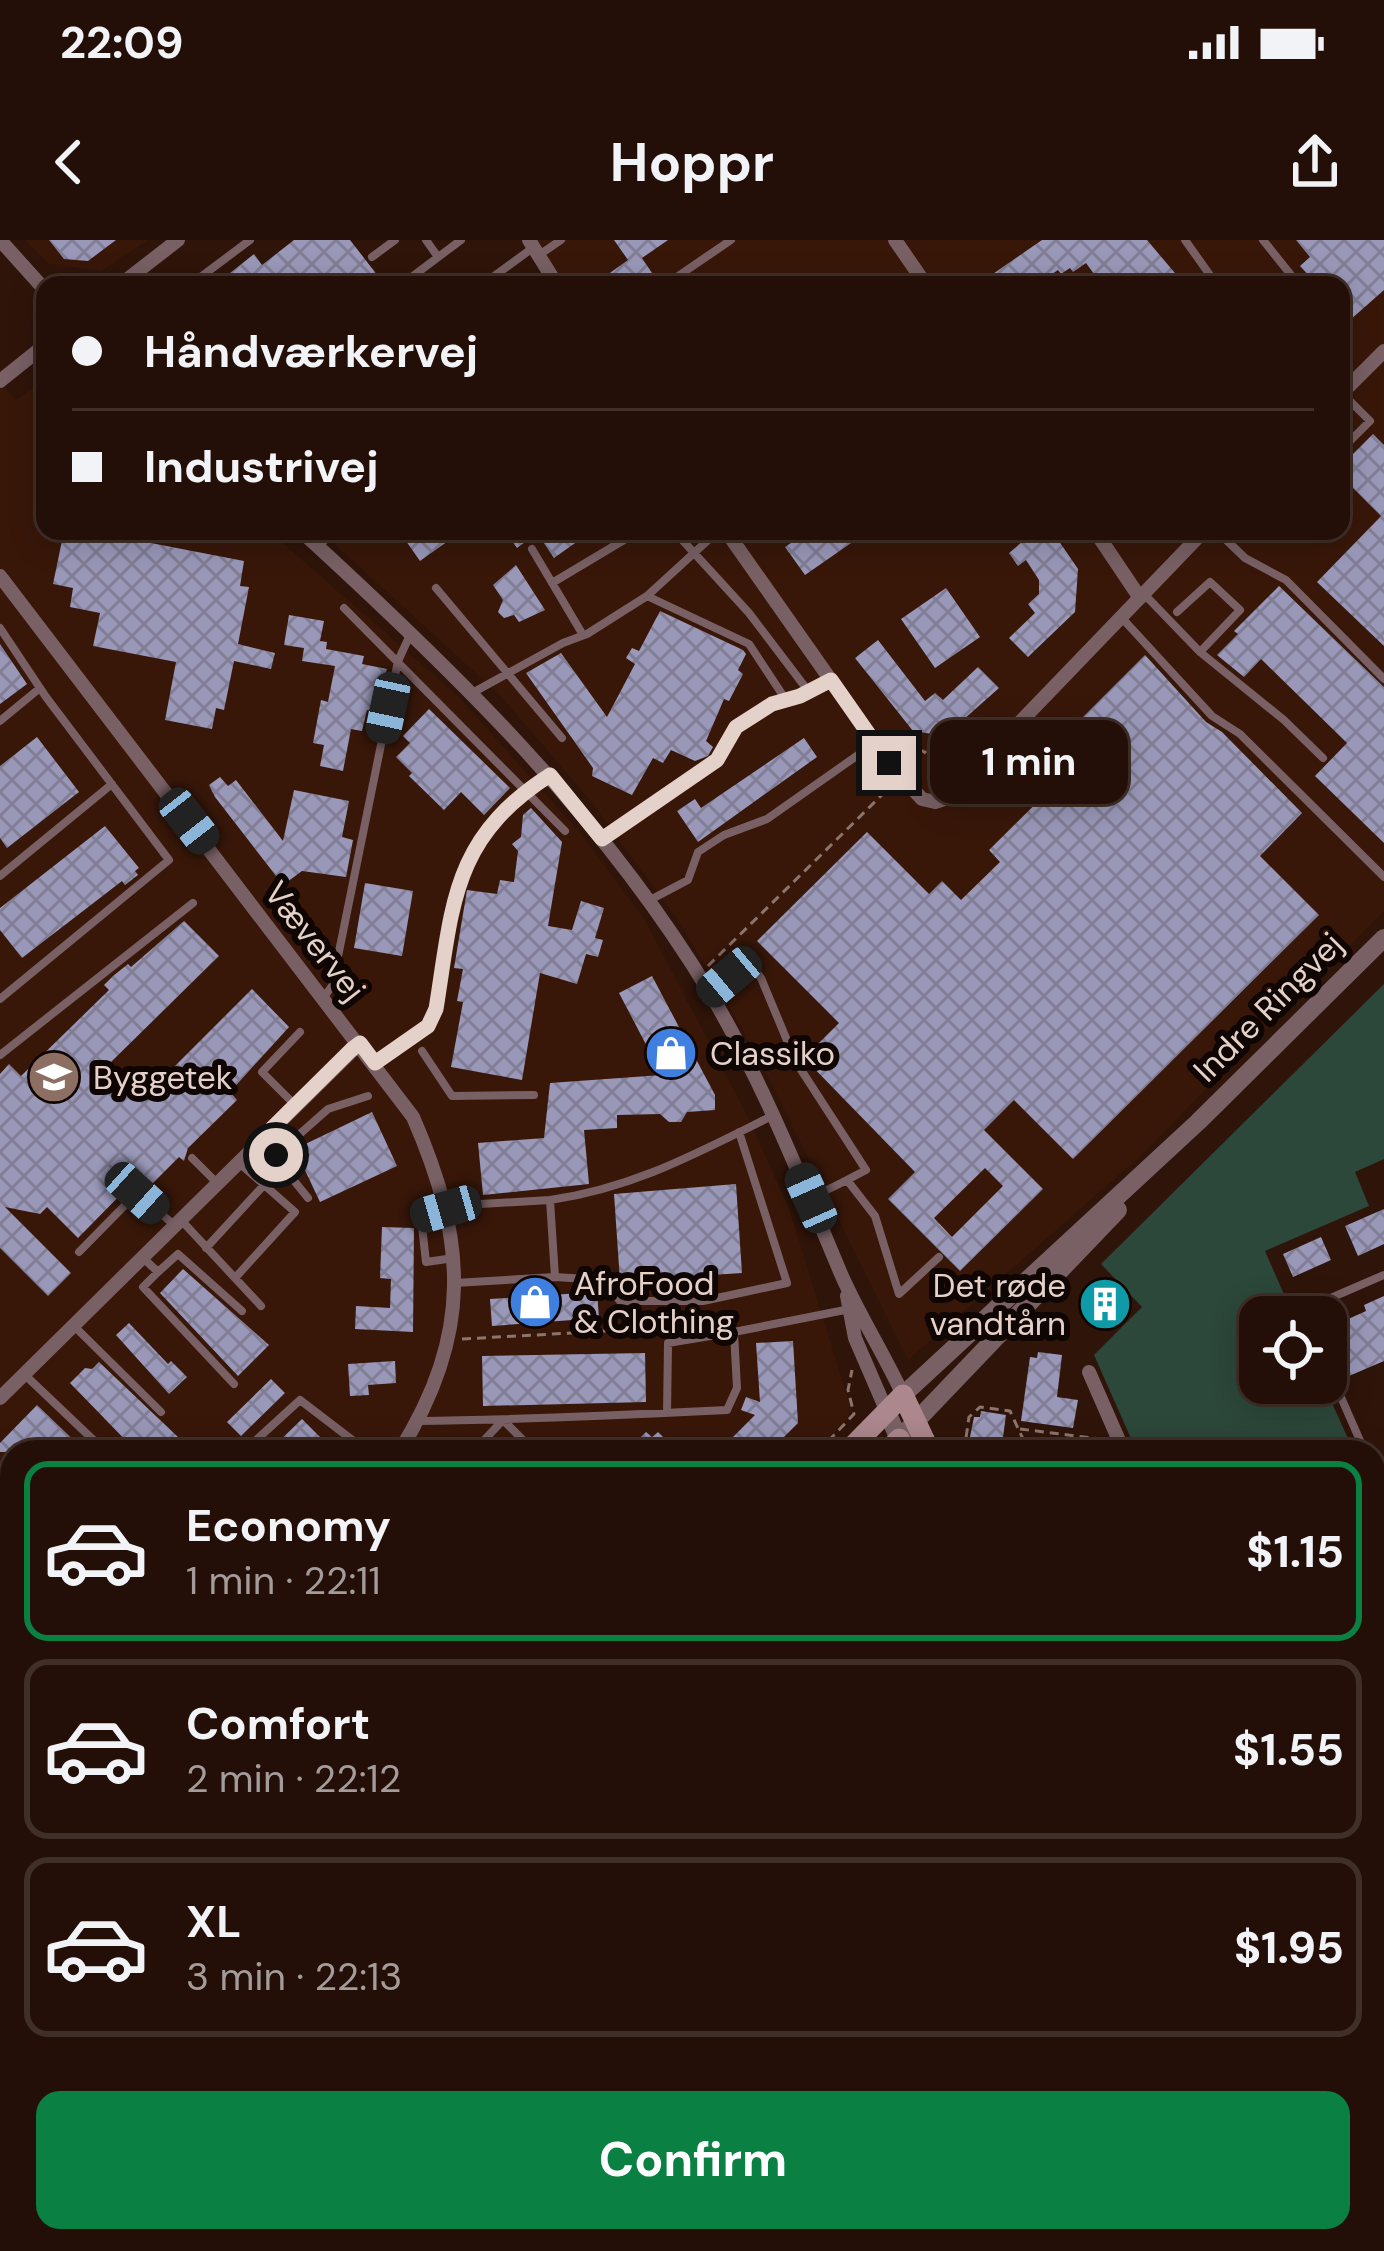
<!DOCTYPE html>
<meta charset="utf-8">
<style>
body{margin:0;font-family:"DM Sans",sans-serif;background:#2b1811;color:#f1f3f6;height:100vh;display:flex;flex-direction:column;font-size:45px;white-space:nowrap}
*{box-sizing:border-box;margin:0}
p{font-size:39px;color:#a39c9b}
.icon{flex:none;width:66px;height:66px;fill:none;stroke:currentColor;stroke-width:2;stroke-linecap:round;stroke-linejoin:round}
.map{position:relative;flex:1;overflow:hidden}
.sheet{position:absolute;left:0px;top:1200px;width:1386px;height:813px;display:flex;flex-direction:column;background:#230f07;border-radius:36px 36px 0 0;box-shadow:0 6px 30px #0003,0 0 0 3px #402f28}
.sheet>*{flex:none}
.top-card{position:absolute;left:36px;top:36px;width:1314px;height:264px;border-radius:24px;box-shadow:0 6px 30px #0003,0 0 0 3px #402f28;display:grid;align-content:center;height:264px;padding:0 36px;background:#230f07}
.controls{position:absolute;left:1239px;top:1056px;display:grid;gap:24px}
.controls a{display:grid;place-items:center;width:108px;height:108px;border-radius:24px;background:#230f07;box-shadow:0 6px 30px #0003,0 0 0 3px #402f28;font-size:60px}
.end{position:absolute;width:54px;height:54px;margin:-27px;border:15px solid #e4d1c9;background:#111;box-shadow:0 0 0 6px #111}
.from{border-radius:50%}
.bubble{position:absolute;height:84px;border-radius:24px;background:#230f07;box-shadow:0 6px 30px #0003,0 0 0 3px #402f28;font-size:39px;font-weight:700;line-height:84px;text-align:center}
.car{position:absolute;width:36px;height:72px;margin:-36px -18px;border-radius:15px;box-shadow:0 0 9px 3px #0007;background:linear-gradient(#222 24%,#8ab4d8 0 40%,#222 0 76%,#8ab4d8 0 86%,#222 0)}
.top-card b{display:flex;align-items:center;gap:42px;height:114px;font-size:45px}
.top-card b+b{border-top:3px solid #402f28}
.top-card i{width:30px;height:30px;background:#f1f3f6}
ul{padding:21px 0 0;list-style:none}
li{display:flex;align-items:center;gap:36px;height:180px;margin:0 24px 18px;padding:0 12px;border:6px solid #402f28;border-radius:24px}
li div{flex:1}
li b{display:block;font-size:45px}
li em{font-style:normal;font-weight:700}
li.active{border-color:#0b8043}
li>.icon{width:108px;height:108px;stroke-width:1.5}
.button{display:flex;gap:24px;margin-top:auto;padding:24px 36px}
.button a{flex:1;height:138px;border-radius:24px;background:#0b8043;color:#fff;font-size:48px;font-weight:700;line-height:138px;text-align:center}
.status{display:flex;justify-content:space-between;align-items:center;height:84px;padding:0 60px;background:#230f07;direction:ltr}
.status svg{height:33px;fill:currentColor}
header{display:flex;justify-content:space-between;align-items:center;height:156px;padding:0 36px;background:#230f07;font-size:54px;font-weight:700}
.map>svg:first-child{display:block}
</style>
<div class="status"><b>22:09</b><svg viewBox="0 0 49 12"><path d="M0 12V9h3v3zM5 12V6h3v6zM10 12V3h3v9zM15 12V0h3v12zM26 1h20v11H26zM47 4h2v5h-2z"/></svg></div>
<header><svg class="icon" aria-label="back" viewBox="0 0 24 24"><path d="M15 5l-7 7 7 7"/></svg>Hoppr<svg class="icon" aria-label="share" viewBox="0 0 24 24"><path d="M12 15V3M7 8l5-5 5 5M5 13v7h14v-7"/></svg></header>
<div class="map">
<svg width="1384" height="2011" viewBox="0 0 1384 2011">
<defs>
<pattern id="building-cross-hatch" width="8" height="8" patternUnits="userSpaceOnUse" patternTransform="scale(3)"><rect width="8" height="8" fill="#9a98b9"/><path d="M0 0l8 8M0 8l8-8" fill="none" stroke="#807d94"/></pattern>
</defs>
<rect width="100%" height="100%" fill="#2f1409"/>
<!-- built -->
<path fill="#381709" d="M25,0H148L101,31L49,24Z
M520,0H1384V671L1136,920L908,1120L758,817L680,683L593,564L501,456L320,291H1341V45H552Z
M45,140V291H269L458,456L582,595L645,680L747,875L790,971L851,1169L847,1179L814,1212H12V2001H22L12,2011H0V141L15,160Z"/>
<!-- grass -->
<path fill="#2c483a" d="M1384,744V919L1355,932L1369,966L1265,1011L1294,1077H1260V1143H1323L1354,1212H1137L1094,1115L1142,1067L1101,1024Z
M1374,1256L1384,1278V1358L1374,1362Z"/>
<!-- building -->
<path fill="url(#building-cross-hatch)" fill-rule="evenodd" d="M49,0H116L88,21L64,19Z
M294,0H350L385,45H215L254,14L262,25Z
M614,0H668L642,18L654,36L641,45H593L628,20Z
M1042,0H1147L1185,45H1102L1086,23L1073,32L1070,28L1061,34L1058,30L1036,45H977Z
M1296,0H1384V50L1341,88V45H1317L1300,26L1310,17Z
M1373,194L1384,205V406L1317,342L1381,276L1341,236V226Z
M64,291H121L120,297L244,321L240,346L249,347L238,404L275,413L271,429L234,421L224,470L216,468L212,489L165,480L176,422L93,406L100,373L70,367L73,348L53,344Z
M399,291H462L420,321Z
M505,291H592L554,318L537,293L517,308Z
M809,291H847L854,301L805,335L785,307Z
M1035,291H1052L1078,329L1075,372L1028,417L1009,398L1035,373L1028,364L1039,354V340L1026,320L1018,326L1009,313Z
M516,325L545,370L519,382L514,375L504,378L498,372L503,360L493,345Z
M1279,346L1384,447V603L1315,536L1347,503L1261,419L1244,437L1217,415L1238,394L1234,391Z
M946,348L980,397L935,428L901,379Z
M660,371L743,410L746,414L738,430L743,434L729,461L724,459L706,501L713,507L708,516L695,521L671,510L663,523L653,518L632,555L592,536L593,528L526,433L561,413L607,477L635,424L626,418L632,408L639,411Z
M289,375L324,381L320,401L327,402L326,409L364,416L362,424L387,429L376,472L367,470L362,491L351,489L343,531L320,526L324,505L313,503L321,460L328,462L335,426L302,421L304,408L284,405Z
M878,400L925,461L935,453L943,460L978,427L999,448L945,496L913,491L855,418Z
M0,404L27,444L0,464Z
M1145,415L1206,482L1222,492L1302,573L1260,616L1319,675L1073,919L1014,860L984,890L1043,949L960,1031L888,959L915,932L804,818L839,783L757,701L867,592L929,654L942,641L961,660L1000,622L989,610L1074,526L1086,538L1104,520L1072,488ZM985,928L1003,946L952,997L934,978Z
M429,469L510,548L484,575L461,552L444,570L409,536L412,533L396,517L410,503L403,496Z
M37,497L79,552L7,608L0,598V526Z
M804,498L817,517L698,602L677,571L695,559L701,568Z
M220,537L228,546L236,540L283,601L294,550L349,561L342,597L353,600L346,637L302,631L283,645L215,557L209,545Z
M531,568L562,602L548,686L572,690L581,661L604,668L595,698L603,700L598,717L586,714L577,744L540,733L522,840L451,827L463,762L457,761L463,729L454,728L467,650L497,654L500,640L514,642L518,611L512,604L521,597L523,575Z
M105,586L139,628L135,631L138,635L125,645L122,641L22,718L0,690V668Z
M365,643L413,651L402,716L354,708Z
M184,681L219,716L111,822L145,856L252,749L289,787L230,852L237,860L188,908L184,921L179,917L147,949L137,938L78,998L47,967L40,974L5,967L71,1033L48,1056L0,1008V834L9,824L21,836L109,750L104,745L113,736L128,724L131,727Z
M652,736L715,855V870L687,872L681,882H669L660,874L617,875V888L584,890L589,944L483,955L478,903L544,898L550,843L662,835L619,753Z
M372,872L397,926L320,962L295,909Z
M736,944L742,1033L620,1041L614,954Z
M1384,969V1004L1358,1016L1345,986Z
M382,987L414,988L413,1092L355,1089L356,1066L390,1068L391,1039L380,1038Z
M1321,997L1331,1020L1293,1037L1283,1014Z
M183,1029L269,1105L238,1136L160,1053Z
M1090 1065a15 15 0 1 1 30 0a15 15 0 1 1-30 0Z
M597,1052L599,1078L492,1086L490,1059Z
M1384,1056V1121L1349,1136L1340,1115L1333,1119L1329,1116L1326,1089L1366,1071L1364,1065Z
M129,1083L168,1124L171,1121L187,1137L169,1154L116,1095Z
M793,1101L798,1183L769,1212H718L755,1175L741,1170L746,1157L760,1162L756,1103Z
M1038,1112L1062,1115L1057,1157L1078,1160L1073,1188L1021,1181L1030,1117L1037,1118Z
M645,1113L646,1162L483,1166L482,1116Z
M395,1121L396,1143L368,1145L369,1155L350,1156L348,1124Z
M99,1122L178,1197L169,1206L166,1203L157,1212H137L70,1143L85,1128L92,1129Z
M271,1139L285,1153L241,1196L227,1182Z
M37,1165L86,1212H0V1203Z
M981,1171L1006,1175L1001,1212H975L977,1199L970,1197L974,1177H980Z
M302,1179L335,1212H268Z
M646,1192L652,1197L658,1192L678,1212H626Z"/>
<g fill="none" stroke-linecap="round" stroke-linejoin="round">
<!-- path -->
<path stroke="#8c756c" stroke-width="3" stroke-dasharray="9 6" stroke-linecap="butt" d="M900,514C923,505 950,520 972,508
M913,524L926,511
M708,726L889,548
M462,1099L680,1087
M1020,1189L1100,1199
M818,1212L854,1174L848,1150L852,1130
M964,1212L969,1177L980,1167L1010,1171L1029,1212
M1066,1212L1068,1197
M150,2001L156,2011
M154,2008L165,2001
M596,2011L597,2001"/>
<!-- service -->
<path stroke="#786064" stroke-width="8" d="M426,0L438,17
M1185,0L1217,45
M1263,0L1295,40L1287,45
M539,15L561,0
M372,17L395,0
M190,45L250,0
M407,45L405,42L461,0
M482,45L534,7
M539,45L550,36
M665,45L731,0
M1341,210L1370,181L1342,153
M674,291L749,373L809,452
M1217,291L1245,318L1286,340L1384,439
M319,306L334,291
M532,309L583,395
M552,343L639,291
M436,348L562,498
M1145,355L1200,412L1284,480L1323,518
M647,356L749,404L786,460
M344,368L565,591
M1177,372L1210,342L1240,370L1200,412
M1121,377L1212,476L1240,494L1384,637
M0,388L46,457L169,620L0,759
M474,452L563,403L587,394L647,356L718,291
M0,481L40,448
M603,598L717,520L736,487L771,464L800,456L831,440
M0,636L112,544
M650,660L688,640L698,612L724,595L767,579L875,503
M711,753L748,721L761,738L796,822L866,930L847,940L875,976L899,1054L939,1017
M324,757L332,746L398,421L410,395
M422,811L452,856L534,855
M0,815L193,663
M375,823L427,786L436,769C453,667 452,598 546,537
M295,865L262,832L300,792
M262,901L308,958
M276,915L328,869L368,856
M192,918L217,943
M811,958L847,940
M550,960C634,948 697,913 772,876
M181,980L261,1066
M206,1008L264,945
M79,1012L137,953L173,984
M143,1018L158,1032L143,1047L234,1144
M454,1018L426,1022L421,977L464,965L550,960L555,1037L455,1043
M158,1032L178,1014L242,1071
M555,1037L603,1040L620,1061H703L787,1043L739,892
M235,1038L295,972L238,922
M1306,1077L1303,1070L1384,1035
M73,1085L161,1172
M734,1092L850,1069
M1326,1123L1365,1212
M25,1135L106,1212
M418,1181C521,1180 624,1175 727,1170L737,1148L734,1092L668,1103L667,1173
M243,1212L300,1160L368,1212
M473,1212L503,1180L535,1212
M1374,1230L1384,1245
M0,1312L12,1324
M1374,1433L1384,1428
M0,1503L12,1514
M0,1738L12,1727
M0,1792L9,1800L0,1809"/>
<!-- minor -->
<path stroke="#786064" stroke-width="14" d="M0,0L45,50
M529,0L557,45
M895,0L926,45
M120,45L178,0
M0,141L45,105
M1341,154L1384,111
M301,291C454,431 602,574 710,753C763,842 801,939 841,1034C859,1075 884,1114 903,1155
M726,291L889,523L922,559L935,562L947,558L1204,291
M1095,291L1140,358
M0,336L413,877C467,1001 473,1094 399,1212
M847,1056L855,1098L887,1172
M1089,1132L1124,1212
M0,1158L360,803
M1374,1612L1384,1628
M0,1615L12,1603
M1115,2001L1127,2011
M469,2011L470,2001
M722,2011L723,2001
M923,2011L925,2001"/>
<!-- tertiary -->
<path stroke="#786064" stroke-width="18" d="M903,1155L1198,882L1384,698
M887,1172L899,1199L1118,970
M1374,1389L1384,1384
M0,1868L12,1881
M0,1896L12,1909
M121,2001L130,2011"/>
<!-- secondary -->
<path stroke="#ac878d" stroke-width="21" d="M847,1212L903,1155L930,1212
M887,1212L899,1199L905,1212
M1374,1975L1384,1987
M47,2011L57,2001
M84,2011L94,2001"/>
</g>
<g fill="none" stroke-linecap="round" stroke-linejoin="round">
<!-- route -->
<path stroke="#e4d1c9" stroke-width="15" d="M276,915L260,900L351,810L360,803L375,823L428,786L436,769C453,663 452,598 550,535L602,599L717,520L736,487L772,464L800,456L831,440L889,523"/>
</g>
<!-- icons -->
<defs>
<g id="shop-disc" transform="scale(2.7)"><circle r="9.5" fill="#3f7fe0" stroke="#0f0502"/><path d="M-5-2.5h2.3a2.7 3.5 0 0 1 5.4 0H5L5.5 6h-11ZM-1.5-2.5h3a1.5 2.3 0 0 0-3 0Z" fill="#fff"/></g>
<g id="school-disc" transform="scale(2.7)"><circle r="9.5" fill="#8d6e63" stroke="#0f0502"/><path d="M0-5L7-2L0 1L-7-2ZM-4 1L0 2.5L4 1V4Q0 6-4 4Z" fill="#fff"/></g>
<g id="building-disc" transform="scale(2.7)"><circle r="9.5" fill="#0f9aa8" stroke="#0f0502"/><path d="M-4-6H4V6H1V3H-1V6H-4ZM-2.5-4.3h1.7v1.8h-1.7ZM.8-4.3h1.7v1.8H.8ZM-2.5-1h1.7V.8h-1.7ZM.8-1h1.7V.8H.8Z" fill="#fff"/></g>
</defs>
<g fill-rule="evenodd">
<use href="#shop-disc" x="671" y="813"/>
<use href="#school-disc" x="54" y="837"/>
<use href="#shop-disc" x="535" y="1062"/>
<use href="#building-disc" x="1105" y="1064"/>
</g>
<g text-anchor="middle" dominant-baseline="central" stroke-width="12" stroke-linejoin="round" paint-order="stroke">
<!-- street labels -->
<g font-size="33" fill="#e4d1c9" stroke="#0f0502">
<text transform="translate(315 701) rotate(52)">Vævervej</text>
<text transform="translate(1268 767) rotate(-45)">Indre Ringvej</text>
</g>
<!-- poi labels -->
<g font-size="33" fill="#e4d1c9" stroke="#0f0502" text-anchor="start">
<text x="710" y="813">Classiko</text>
<text x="93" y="837">Byggetek</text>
<text x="574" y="1043">AfroFood<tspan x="574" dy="38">&amp; Clothing</tspan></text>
<text x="1066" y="1045" text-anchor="end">Det røde<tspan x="1066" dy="38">vandtårn</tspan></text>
</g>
</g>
</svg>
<div class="controls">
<a><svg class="icon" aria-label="locate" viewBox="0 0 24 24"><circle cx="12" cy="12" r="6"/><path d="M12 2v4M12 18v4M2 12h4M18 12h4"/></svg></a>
</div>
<i class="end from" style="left:276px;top:915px"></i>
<i class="end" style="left:889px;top:523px"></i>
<div class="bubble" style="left:930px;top:480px;width:198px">1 min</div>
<i class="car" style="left:388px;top:468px;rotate:192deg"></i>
<i class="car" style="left:189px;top:581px;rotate:142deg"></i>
<i class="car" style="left:729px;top:737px;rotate:230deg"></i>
<i class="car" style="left:137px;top:953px;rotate:132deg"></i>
<i class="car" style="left:811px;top:958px;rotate:336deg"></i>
<i class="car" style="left:446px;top:969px;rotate:254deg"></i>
<div class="top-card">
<b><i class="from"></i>Håndværkervej</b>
<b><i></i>Industrivej</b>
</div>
<section class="sheet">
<ul>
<li class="active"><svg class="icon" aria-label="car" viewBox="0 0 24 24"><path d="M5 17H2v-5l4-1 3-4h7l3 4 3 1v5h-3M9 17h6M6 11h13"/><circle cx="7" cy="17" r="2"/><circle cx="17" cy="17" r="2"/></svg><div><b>Economy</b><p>1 min · 22:11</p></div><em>$1.15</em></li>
<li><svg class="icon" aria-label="car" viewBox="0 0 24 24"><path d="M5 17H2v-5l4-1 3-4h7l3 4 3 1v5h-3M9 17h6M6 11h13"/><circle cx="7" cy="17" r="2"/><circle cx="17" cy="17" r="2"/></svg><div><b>Comfort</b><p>2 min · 22:12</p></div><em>$1.55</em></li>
<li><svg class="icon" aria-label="car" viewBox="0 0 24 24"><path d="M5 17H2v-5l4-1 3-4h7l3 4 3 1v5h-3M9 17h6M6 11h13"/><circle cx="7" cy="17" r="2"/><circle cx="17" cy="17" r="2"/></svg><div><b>XL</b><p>3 min · 22:13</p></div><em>$1.95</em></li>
</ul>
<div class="button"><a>Confirm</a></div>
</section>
</div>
